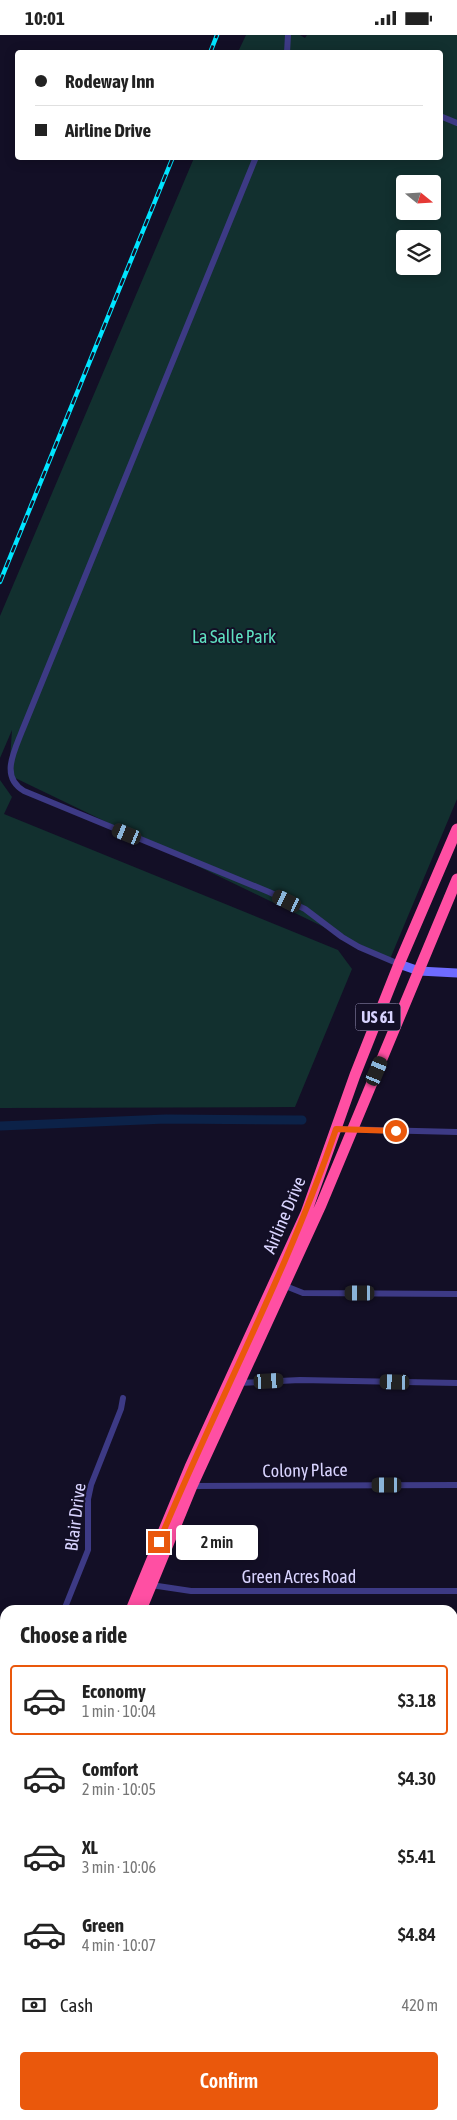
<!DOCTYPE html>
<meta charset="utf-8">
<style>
body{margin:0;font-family:"Asap Condensed",sans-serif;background:#f2f2f2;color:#222;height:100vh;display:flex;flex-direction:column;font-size:19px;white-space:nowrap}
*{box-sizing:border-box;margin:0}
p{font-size:16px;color:#767676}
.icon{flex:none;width:28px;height:28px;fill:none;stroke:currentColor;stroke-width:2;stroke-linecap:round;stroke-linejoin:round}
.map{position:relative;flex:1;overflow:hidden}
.sheet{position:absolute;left:0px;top:1570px;width:458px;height:515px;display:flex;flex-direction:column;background:#fff;border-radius:15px 15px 0 0;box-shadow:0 2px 12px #0003}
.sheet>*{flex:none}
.banner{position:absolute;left:15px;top:15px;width:428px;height:110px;border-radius:5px;box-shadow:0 2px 12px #0003;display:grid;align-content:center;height:110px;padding:0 20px;background:#fff}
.needle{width:32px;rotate:108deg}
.tools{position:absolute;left:396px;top:140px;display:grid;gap:10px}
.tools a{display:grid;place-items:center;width:45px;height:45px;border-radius:5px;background:#fff;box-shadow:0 2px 12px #0003;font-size:25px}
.end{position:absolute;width:22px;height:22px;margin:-11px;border:6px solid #ea580c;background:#fff;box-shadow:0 0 0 2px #fff}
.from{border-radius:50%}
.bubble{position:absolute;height:35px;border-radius:5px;background:#fff;box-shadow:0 2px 12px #0003;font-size:16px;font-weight:600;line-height:35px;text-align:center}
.car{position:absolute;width:15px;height:30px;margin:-15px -8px;border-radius:6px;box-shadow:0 0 4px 1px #0007;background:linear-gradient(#222 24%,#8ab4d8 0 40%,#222 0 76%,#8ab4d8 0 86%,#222 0)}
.banner b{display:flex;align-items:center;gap:18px;height:48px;font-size:19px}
.banner b+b{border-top:1px solid #e0e0e0}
.banner i{width:12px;height:12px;background:#222}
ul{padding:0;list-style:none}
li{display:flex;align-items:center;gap:15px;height:70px;margin:0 10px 8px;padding:0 10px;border:2px solid transparent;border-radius:5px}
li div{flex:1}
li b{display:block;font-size:19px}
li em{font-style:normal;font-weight:600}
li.current{border-color:#ea580c}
li>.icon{width:45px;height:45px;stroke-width:1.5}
h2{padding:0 20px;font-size:22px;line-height:60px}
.pay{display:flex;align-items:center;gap:12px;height:55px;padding:0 20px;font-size:19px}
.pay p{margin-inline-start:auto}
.primary-button{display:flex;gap:10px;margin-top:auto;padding:10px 20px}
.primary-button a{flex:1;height:58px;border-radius:5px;background:#ea580c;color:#fff;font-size:20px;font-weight:600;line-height:58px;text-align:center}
.status{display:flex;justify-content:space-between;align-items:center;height:35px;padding:0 25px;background:#fff;direction:ltr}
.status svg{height:14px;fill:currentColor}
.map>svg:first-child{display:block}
</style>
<div class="status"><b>10:01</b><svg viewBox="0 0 49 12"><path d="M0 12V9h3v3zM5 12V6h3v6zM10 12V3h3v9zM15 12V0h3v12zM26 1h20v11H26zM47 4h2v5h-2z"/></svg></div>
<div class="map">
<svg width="457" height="2085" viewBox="0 0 457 2085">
<rect width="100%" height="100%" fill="#130f26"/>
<!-- green -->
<path fill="#12302f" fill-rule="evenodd" d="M246,0H300L305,3L307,0H457V764L390,924L9,740L12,695L0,723V581L194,123L440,122V18L238,17ZM405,149H432V176H405ZM405,204H432V231H405Z
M0,745L12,762L4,779L338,915L352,934L295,1072L0,1073Z"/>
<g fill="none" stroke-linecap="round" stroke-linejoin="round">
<!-- canal -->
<path stroke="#0c2248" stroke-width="9" d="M0,1091L166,1084L302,1085"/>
<!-- street -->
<path stroke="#3d3a85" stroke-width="6" d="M287,18L288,0
M440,81L457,88
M256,122L22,696C14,717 0,742 24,756L269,857L305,874L342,902L359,912L399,929
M336,1094L457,1097
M283,1250L303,1258L457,1259
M238,1348L300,1345L457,1348
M192,1451L457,1450
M151,1550L191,1556H457
M64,1575L88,1515V1464L91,1450L121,1374L123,1363
M452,1683H457
M0,1731L5,1720
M452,1809H457
M452,1916H457
M1,2085L2,2029
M108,2085V2080
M350,2085V2080"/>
<!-- secondary -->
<path stroke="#6f6bff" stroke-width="9" d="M399,929L419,936L457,938
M0,2029H5
M452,2030H457
M0,2059H5
M452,2060H457"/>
<!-- highway -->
<path stroke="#ff4fa3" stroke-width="11" d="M131,1575L190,1432L306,1178L355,1040L399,929L457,794
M141,1575L192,1451L321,1170L457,844
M0,1869L5,1861
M0,1911L5,1899"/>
<!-- rail casing -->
<g stroke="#00e5ff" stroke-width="4.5">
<path id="rail" d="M210,18L217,0
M0,547L173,122"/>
</g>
<!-- rail -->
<use href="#rail" stroke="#130f26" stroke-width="2.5" stroke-dasharray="8" stroke-linecap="butt"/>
</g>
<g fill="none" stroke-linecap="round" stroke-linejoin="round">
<!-- route -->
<path stroke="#ea580c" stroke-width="6" d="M159,1507C216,1369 288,1236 336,1094L396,1096"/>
</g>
<g text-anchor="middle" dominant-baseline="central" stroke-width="4" stroke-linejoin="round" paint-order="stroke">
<!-- shield labels -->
<rect fill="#130f26" stroke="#9e99be" stroke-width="1" x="355.5" y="968.5" width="45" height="27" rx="4"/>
<g font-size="16" font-weight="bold" fill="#d9d4ff">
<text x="378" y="982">US 61</text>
</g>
<!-- park labels -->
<g font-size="18" fill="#5fe0c0" stroke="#130f26">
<text x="234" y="601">La Salle Park</text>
</g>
<!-- street labels -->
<g font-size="18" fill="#d9d4ff" stroke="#130f26">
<text transform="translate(284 1180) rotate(-67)">Airline Drive</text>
<text transform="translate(305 1435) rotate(-1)">Colony Place</text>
<text transform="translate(75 1482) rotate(-83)">Blair Drive</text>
<text x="299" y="1541">Green Acres Road</text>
</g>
</g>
</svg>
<div class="tools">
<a><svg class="needle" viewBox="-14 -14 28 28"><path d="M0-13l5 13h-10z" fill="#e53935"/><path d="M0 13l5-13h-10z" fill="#767676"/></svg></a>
<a><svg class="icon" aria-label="layers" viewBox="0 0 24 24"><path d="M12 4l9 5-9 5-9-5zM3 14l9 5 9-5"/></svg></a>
</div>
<i class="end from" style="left:396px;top:1096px"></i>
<i class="end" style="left:159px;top:1507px"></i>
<div class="bubble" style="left:176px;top:1490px;width:82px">2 min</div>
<i class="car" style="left:127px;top:799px;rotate:292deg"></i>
<i class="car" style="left:287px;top:866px;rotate:296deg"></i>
<i class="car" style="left:377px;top:1036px;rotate:23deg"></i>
<i class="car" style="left:360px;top:1258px;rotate:270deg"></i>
<i class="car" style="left:269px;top:1346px;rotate:87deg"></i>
<i class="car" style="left:395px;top:1347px;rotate:272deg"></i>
<i class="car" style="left:387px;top:1450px;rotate:270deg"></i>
<div class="banner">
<b><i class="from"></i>Rodeway Inn</b>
<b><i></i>Airline Drive</b>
</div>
<section class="sheet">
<h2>Choose a ride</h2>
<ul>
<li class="current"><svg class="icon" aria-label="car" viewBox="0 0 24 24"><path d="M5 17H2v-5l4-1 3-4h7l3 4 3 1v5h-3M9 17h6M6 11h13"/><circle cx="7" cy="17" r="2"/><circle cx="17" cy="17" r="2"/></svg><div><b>Economy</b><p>1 min · 10:04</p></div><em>$3.18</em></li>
<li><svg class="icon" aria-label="car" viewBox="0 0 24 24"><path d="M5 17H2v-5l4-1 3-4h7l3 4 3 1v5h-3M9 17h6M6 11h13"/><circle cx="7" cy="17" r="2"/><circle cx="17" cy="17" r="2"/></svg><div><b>Comfort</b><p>2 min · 10:05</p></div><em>$4.30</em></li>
<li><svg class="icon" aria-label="car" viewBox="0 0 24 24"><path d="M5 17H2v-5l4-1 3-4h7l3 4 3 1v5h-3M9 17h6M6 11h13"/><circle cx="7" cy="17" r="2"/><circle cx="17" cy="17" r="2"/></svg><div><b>XL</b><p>3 min · 10:06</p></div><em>$5.41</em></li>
<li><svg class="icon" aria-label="car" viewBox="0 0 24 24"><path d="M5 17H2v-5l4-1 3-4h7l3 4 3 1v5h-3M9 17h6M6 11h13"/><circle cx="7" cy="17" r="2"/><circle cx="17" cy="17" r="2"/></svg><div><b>Green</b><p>4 min · 10:07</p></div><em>$4.84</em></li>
</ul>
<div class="pay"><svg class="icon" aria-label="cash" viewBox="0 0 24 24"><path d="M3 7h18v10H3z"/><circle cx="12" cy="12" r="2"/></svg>Cash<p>420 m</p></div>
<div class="primary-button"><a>Confirm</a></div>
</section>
</div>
